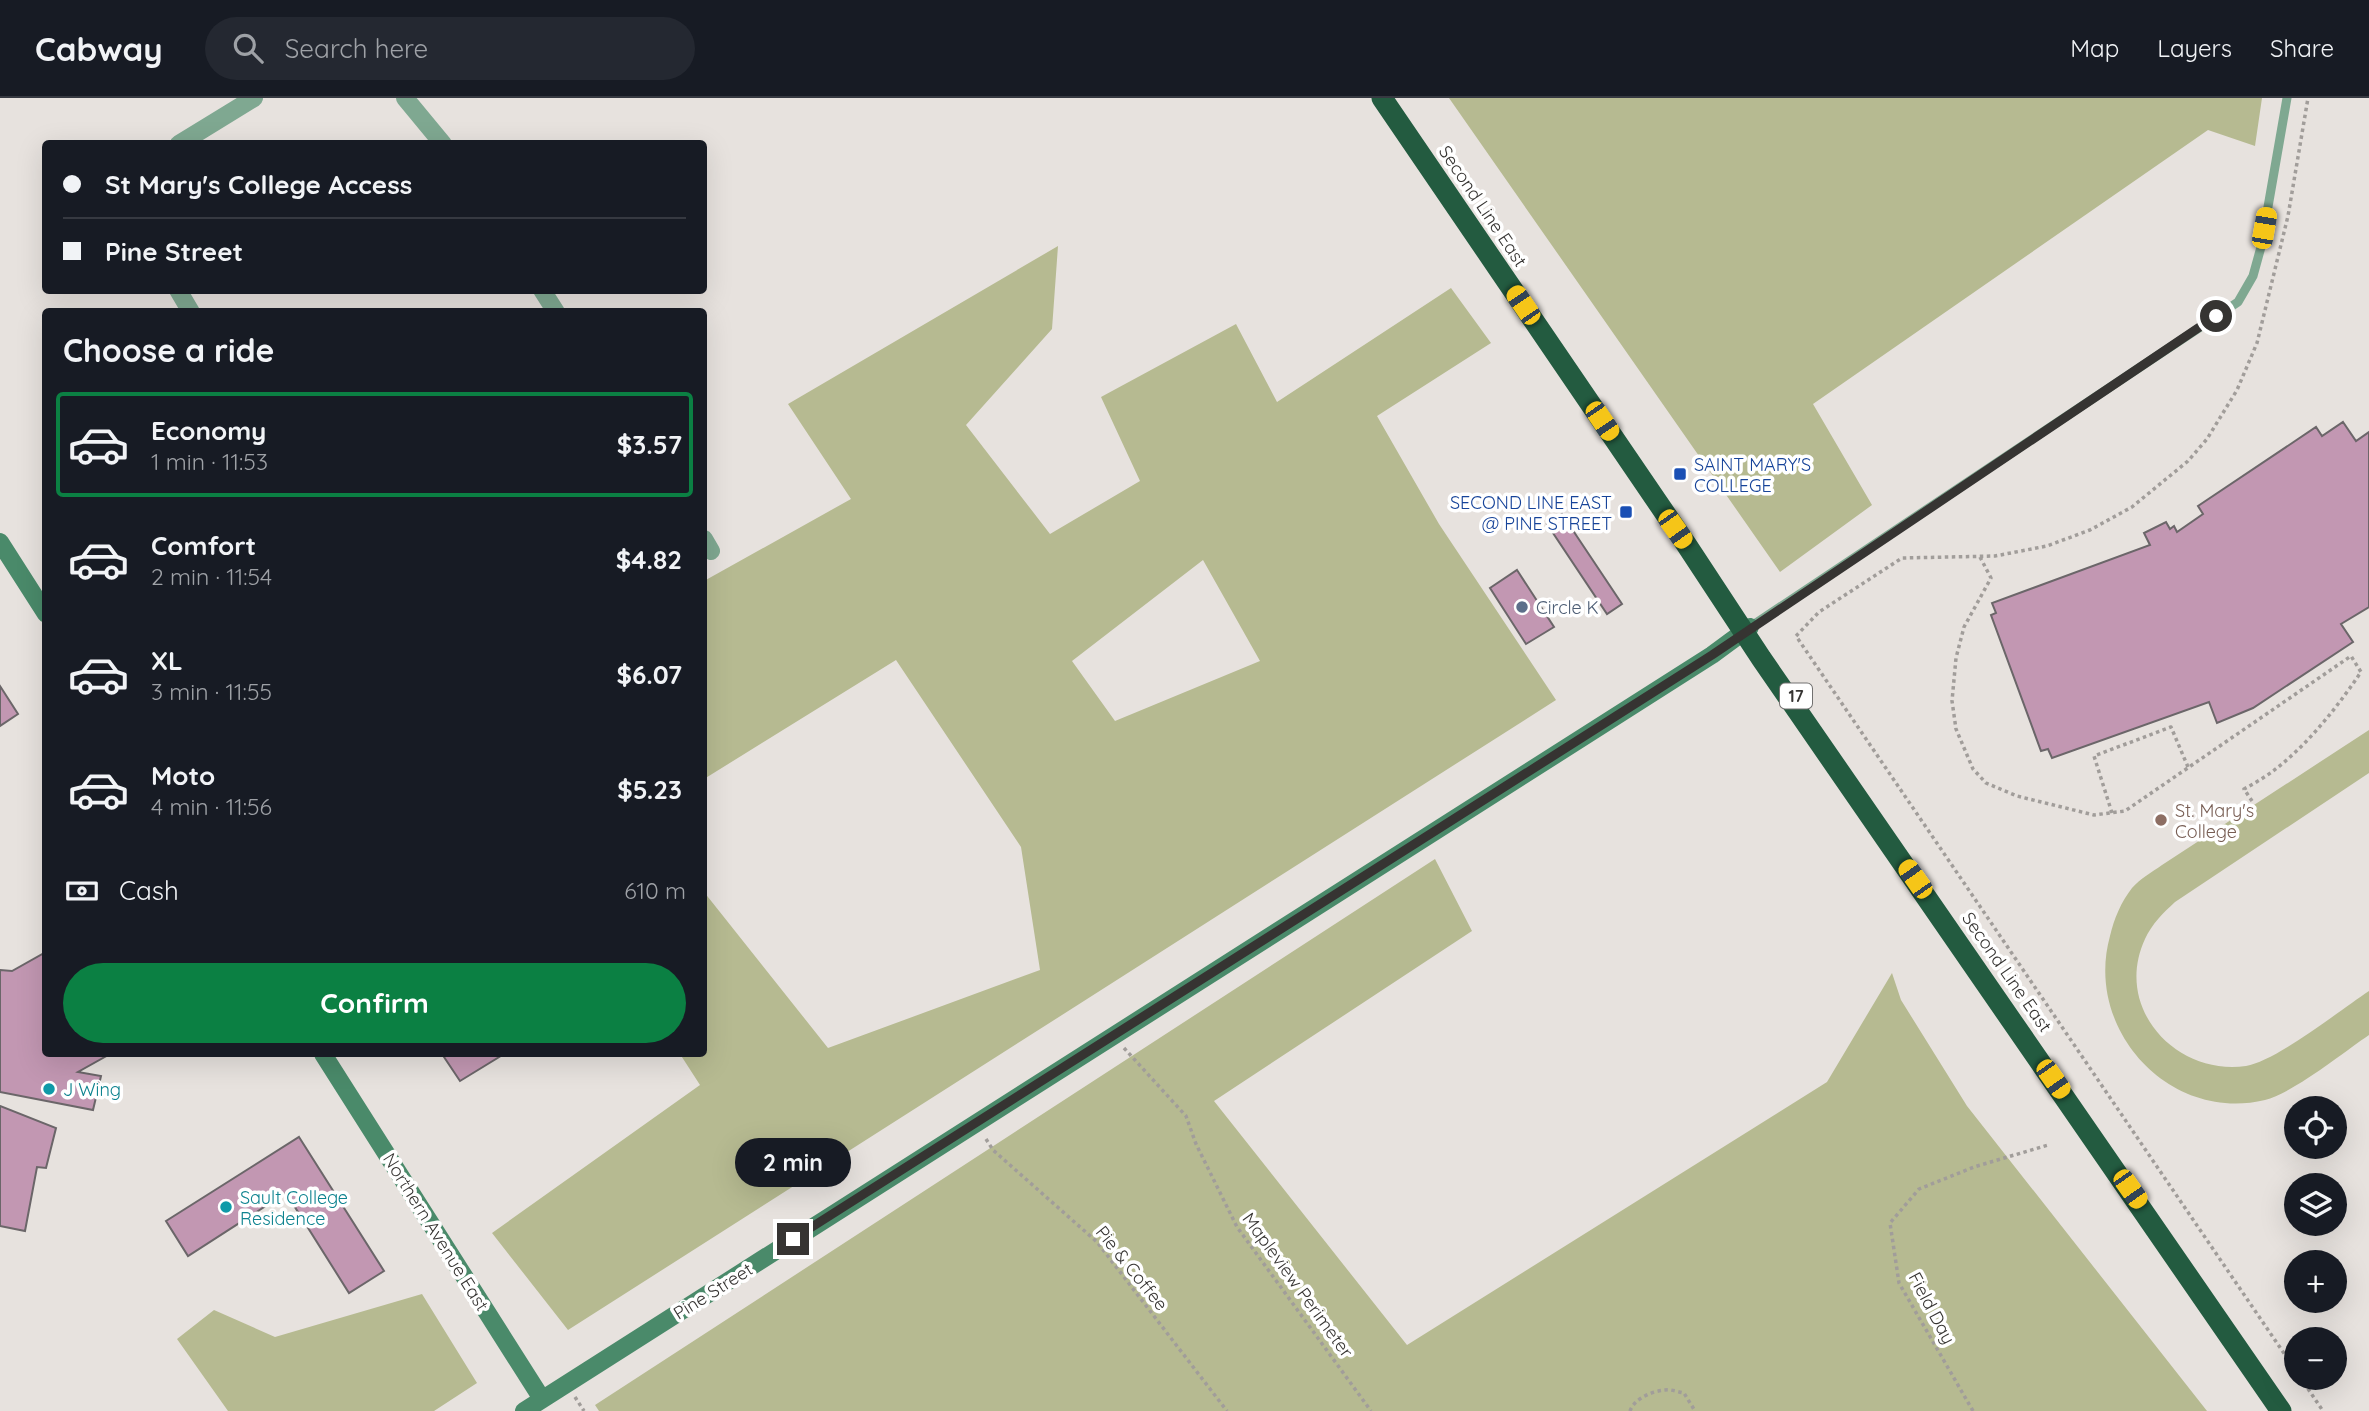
<!DOCTYPE html>
<meta charset="utf-8">
<style>
body{margin:0;font-family:Quicksand,sans-serif;background:#242831;color:#f1f3f6;height:100vh;display:flex;flex-direction:column;font-size:26px;white-space:nowrap}
*{box-sizing:border-box;margin:0}
p{font-size:23px;color:#9ea1a6}
.icon{flex:none;width:38px;height:38px;fill:none;stroke:currentColor;stroke-width:2;stroke-linecap:round;stroke-linejoin:round}
.map{position:relative;flex:1;overflow:hidden}
.sheet{position:absolute;left:42px;top:210px;width:665px;height:749px;display:flex;flex-direction:column;background:#171b24;border-radius:7px;box-shadow:0 7px 28px #0002}
.sheet>*{flex:none}
.guide{position:absolute;left:42px;top:42px;width:665px;height:154px;border-radius:7px;box-shadow:0 7px 28px #0002;display:grid;align-content:center;height:154px;padding:0 21px;background:#171b24}
.fabs{position:absolute;left:2284px;top:998px;display:grid;gap:14px}
.fabs a{display:grid;place-items:center;width:63px;height:63px;border-radius:50%;background:#171b24;box-shadow:0 7px 28px #0002;font-size:35px}
.end{position:absolute;width:32px;height:32px;margin:-16px;border:9px solid #363432;background:#fff;box-shadow:0 0 0 4px #fff}
.from{border-radius:50%}
.bubble{position:absolute;height:49px;border-radius:24px;background:#171b24;box-shadow:0 7px 28px #0002;font-size:23px;font-weight:700;line-height:49px;text-align:center}
.car{position:absolute;width:21px;height:42px;margin:-21px -10px;border-radius:9px;box-shadow:0 0 5px 2px #0007;background:linear-gradient(#f5c518 24%,#345 0 40%,#f5c518 0 76%,#345 0 86%,#f5c518 0)}
.guide b{display:flex;align-items:center;gap:24px;height:66px;font-size:26px}
.guide b+b{border-top:2px solid #363941}
.guide i{width:18px;height:18px;background:#f1f3f6}
ul{padding:0;list-style:none}
li{display:flex;align-items:center;gap:21px;height:105px;margin:0 14px 10px;padding:0 7px;border:4px solid transparent;border-radius:7px}
li div{flex:1}
li b{display:block;font-size:26px}
li em{font-style:normal;font-weight:700}
li.on{border-color:#0b8043}
li>.icon{width:63px;height:63px;stroke-width:1.5}
h2{padding:0 21px;font-size:32px;line-height:84px}
.pay{display:flex;align-items:center;gap:18px;height:77px;padding:0 21px;font-size:26px}
.pay p{margin-inline-start:auto}
.primary-button{display:flex;gap:14px;margin-top:auto;padding:14px 21px}
.primary-button a{flex:1;height:80px;border-radius:42px;background:#0b8043;color:#fff;font-size:28px;font-weight:700;line-height:80px;text-align:center}
header{display:flex;align-items:center;gap:42px;box-sizing:border-box;height:98px;padding:0 35px;background:#171b24;border-bottom:2px solid #363941}
header strong{font-size:33px}
nav{display:flex;gap:38px;margin-inline-start:auto;font-size:24px}
.search{width:490px;height:63px;background:#242831;display:flex;align-items:center;gap:18px;box-sizing:border-box;padding:0 24px;border-radius:38px;color:#9ea1a6;font-size:26px}
.map>svg:first-child{display:block}
</style>
<header>
<strong>Cabway</strong>
<div class="search"><svg class="icon" aria-label="search" viewBox="0 0 24 24"><circle cx="10" cy="10" r="6"/><path d="M15 15l6 6"/></svg>Search here</div>
<nav><a>Map</a><a>Layers</a><a>Share</a></nav>
</header>
<div class="map">
<svg width="2369" height="1313" viewBox="0 0 2369 1313">
<rect width="100%" height="100%" fill="#e7e2de"/>
<!-- green -->
<path fill="#b6ba91" fill-rule="evenodd" d="M1449,0H2262L2255,48L2208,32L1813,306L1872,407L1780,474Z
M1058,148L1052,231L966,327L1050,436L1140,383L1101,299L1236,226L1277,304L1451,190L1491,245L1377,318L1439,426L1556,602L568,1232L492,1135L700,987L680,956H704V794L828,950L1040,872L1021,749L896,562L704,681V483L851,401L788,306ZM1203,462L1260,563L1115,623L1072,563Z
M2369,632V675L2175,804C2163,815 2152,826 2145,841C2113,910 2176,978 2246,968C2277,963 2340,912 2369,893V937C2344,954 2293,995 2265,1002C2169,1025 2084,931 2110,838C2114,821 2121,804 2132,790C2140,781 2152,774 2162,767Z
M1435,761L1472,833L1214,1003L1407,1247L1827,984L1892,875L1901,902L1967,1008L2207,1313H599L595,1307Z
M422,1196L477,1285L434,1313H228L177,1241L214,1212L275,1239Z"/>
<!-- building -->
<path fill="#c297b2" stroke="#6b6669" stroke-width="2" d="M2343,324L2356,343L2369,334V509L2341,526L2353,544L2253,610L2217,625L2209,604L2052,660L2048,651L2041,653L1991,517L1996,515L1992,505L2150,447L2144,435L2166,424L2170,431L2174,428L2177,434L2203,416L2198,408L2316,329L2322,338Z
M1562,416L1622,506L1607,516L1547,426Z
M1517,472L1554,529L1526,546L1490,490Z
M0,588L18,616L0,628Z
M46,854V956H110L78,974L101,978L93,1012L0,994V872L12,873Z
M442,956H504L460,983Z
M0,1008L56,1030L46,1070L37,1069L25,1133L0,1128Z
M299,1039L384,1173L349,1195L286,1095L188,1158L166,1123Z"/>
<g fill="none" stroke-linecap="round" stroke-linejoin="round">
<!-- path -->
<path stroke="#a19d9a" stroke-width="3.5" stroke-dasharray="3.5 3.5" stroke-linecap="butt" d="M1980,459L1991,480L1964,529L1956,560L1952,603L1956,631L1973,671L1986,685L2017,698L2094,717L2125,713L2351,558L2361,574C2338,608 2310,644 2277,670C2267,678 2255,685 2244,691L2254,706
M2112,715L2094,658L2171,629L2188,669
M1124,950L1186,1018L1196,1046L1237,1129L1371,1313
M986,1041L993,1052L1097,1144L1227,1313
M2296,1273L1796,538L1819,514L1902,460L1995,458L2047,448L2090,432L2132,409L2188,363L2207,341L2237,292L2257,245L2288,118L2308,0
M2300,1279L2323,1313
M575,1299L584,1313
M1630,1313C1634,1301 1652,1293 1665,1292C1671,1291 1678,1294 1684,1295L1695,1313
M1973,1313L1899,1185L1890,1125L1919,1091L1974,1069L2048,1047"/>
<!-- lane -->
<path stroke="#7fa891" stroke-width="9" d="M1750,529L2238,204L2253,178L2261,149L2287,0"/>
<!-- street -->
<path stroke="#7fa891" stroke-width="18" d="M405,0L443,46
M179,46L254,0
M178,192L191,214
M542,192L556,214
M704,441L711,453"/>
<!-- secondary -->
<path stroke="#4a8a6a" stroke-width="18" d="M0,444L46,516
M323,956L542,1301
M524,1313L1712,557L1750,529"/>
<!-- highway -->
<path stroke="#235b40" stroke-width="21" d="M1382,0L1686,446L1761,560L2281,1313"/>
</g>
<g fill="none" stroke-linecap="round" stroke-linejoin="round">
<!-- route -->
<path stroke="#363432" stroke-width="9" d="M793,1141L1712,557L2216,218"/>
</g>
<!-- markers -->
<g fill="#1a4fb4" stroke="#fff" stroke-width="2.5">
<rect x="1673" y="369" width="14" height="14" rx="3.5"/>
<rect x="1619" y="407" width="14" height="14" rx="3.5"/>
</g>
<circle fill="#5c6f8a" stroke="#fff" stroke-width="2.5" cx="1522" cy="509" r="7"/>
<circle fill="#8d6e63" stroke="#fff" stroke-width="2.5" cx="2161" cy="722" r="7"/>
<g fill="#0f9aa8" stroke="#fff" stroke-width="2.5">
<circle cx="49" cy="991" r="7"/>
<circle cx="226" cy="1109" r="7"/>
</g>
<g text-anchor="middle" dominant-baseline="central" stroke-width="7" stroke-linejoin="round" paint-order="stroke">
<!-- shield labels -->
<rect fill="#fff" stroke="#727170" stroke-width="2" x="1780" y="585.5" width="32" height="25" rx="5"/>
<g font-size="16" font-weight="bold" fill="#363432">
<text x="1796" y="598">17</text>
</g>
<!-- street labels -->
<g font-size="18" fill="#363432" stroke="#fff">
<text transform="translate(1483 108) rotate(56)">Second Line East</text>
<text transform="translate(2007 874) rotate(55)">Second Line East</text>
<text transform="translate(436 1134) rotate(58)">Northern Avenue East</text>
<text transform="translate(1132 1170) rotate(51)">Pie &amp; Coffee</text>
<text transform="translate(1298 1187) rotate(54)">Mapleview Perimeter</text>
<text transform="translate(713 1193) rotate(-32)">Pine Street</text>
<text transform="translate(1932 1210) rotate(62)">Field Day</text>
</g>
<!-- transit labels -->
<g font-size="18" fill="#164399" stroke="#fff" text-anchor="start">
<text x="1694" y="366">SAINT MARY'S<tspan x="1694" dy="21">COLLEGE</tspan></text>
<text x="1612" y="404" text-anchor="end">SECOND LINE EAST<tspan x="1612" dy="21">@ PINE STREET</tspan></text>
</g>
<!-- service labels -->
<g font-size="18" fill="#4e5e75" stroke="#fff" text-anchor="start">
<text x="1536" y="509">Circle K</text>
</g>
<!-- education labels -->
<g font-size="18" fill="#785e54" stroke="#fff" text-anchor="start">
<text x="2175" y="712">St. Mary's<tspan x="2175" dy="21">College</tspan></text>
</g>
<!-- culture labels -->
<g font-size="18" fill="#0d838f" stroke="#fff" text-anchor="start">
<text x="63" y="991">J Wing</text>
<text x="240" y="1099">Sault College<tspan x="240" dy="21">Residence</tspan></text>
</g>
</g>
</svg>
<div class="fabs">
<a><svg class="icon" aria-label="locate" viewBox="0 0 24 24"><circle cx="12" cy="12" r="6"/><path d="M12 2v4M12 18v4M2 12h4M18 12h4"/></svg></a>
<a><svg class="icon" aria-label="layers" viewBox="0 0 24 24"><path d="M12 4l9 5-9 5-9-5zM3 14l9 5 9-5"/></svg></a>
<a>+</a>
<a>−</a>
</div>
<i class="end from" style="left:2216px;top:218px"></i>
<i class="end" style="left:793px;top:1141px"></i>
<div class="bubble" style="left:735px;top:1040px;width:116px">2 min</div>
<i class="car" style="left:2264px;top:130px;rotate:10deg"></i>
<i class="car" style="left:1523px;top:207px;rotate:326deg"></i>
<i class="car" style="left:1602px;top:323px;rotate:146deg"></i>
<i class="car" style="left:1675px;top:431px;rotate:145deg"></i>
<i class="car" style="left:1915px;top:781px;rotate:325deg"></i>
<i class="car" style="left:2053px;top:981px;rotate:145deg"></i>
<i class="car" style="left:2130px;top:1091px;rotate:145deg"></i>
<div class="guide">
<b><i class="from"></i>St Mary's College Access</b>
<b><i></i>Pine Street</b>
</div>
<section class="sheet">
<h2>Choose a ride</h2>
<ul>
<li class="on"><svg class="icon" aria-label="car" viewBox="0 0 24 24"><path d="M5 17H2v-5l4-1 3-4h7l3 4 3 1v5h-3M9 17h6M6 11h13"/><circle cx="7" cy="17" r="2"/><circle cx="17" cy="17" r="2"/></svg><div><b>Economy</b><p>1 min · 11:53</p></div><em>$3.57</em></li>
<li><svg class="icon" aria-label="car" viewBox="0 0 24 24"><path d="M5 17H2v-5l4-1 3-4h7l3 4 3 1v5h-3M9 17h6M6 11h13"/><circle cx="7" cy="17" r="2"/><circle cx="17" cy="17" r="2"/></svg><div><b>Comfort</b><p>2 min · 11:54</p></div><em>$4.82</em></li>
<li><svg class="icon" aria-label="car" viewBox="0 0 24 24"><path d="M5 17H2v-5l4-1 3-4h7l3 4 3 1v5h-3M9 17h6M6 11h13"/><circle cx="7" cy="17" r="2"/><circle cx="17" cy="17" r="2"/></svg><div><b>XL</b><p>3 min · 11:55</p></div><em>$6.07</em></li>
<li><svg class="icon" aria-label="car" viewBox="0 0 24 24"><path d="M5 17H2v-5l4-1 3-4h7l3 4 3 1v5h-3M9 17h6M6 11h13"/><circle cx="7" cy="17" r="2"/><circle cx="17" cy="17" r="2"/></svg><div><b>Moto</b><p>4 min · 11:56</p></div><em>$5.23</em></li>
</ul>
<div class="pay"><svg class="icon" aria-label="cash" viewBox="0 0 24 24"><path d="M3 7h18v10H3z"/><circle cx="12" cy="12" r="2"/></svg>Cash<p>610 m</p></div>
<div class="primary-button"><a>Confirm</a></div>
</section>
</div>
